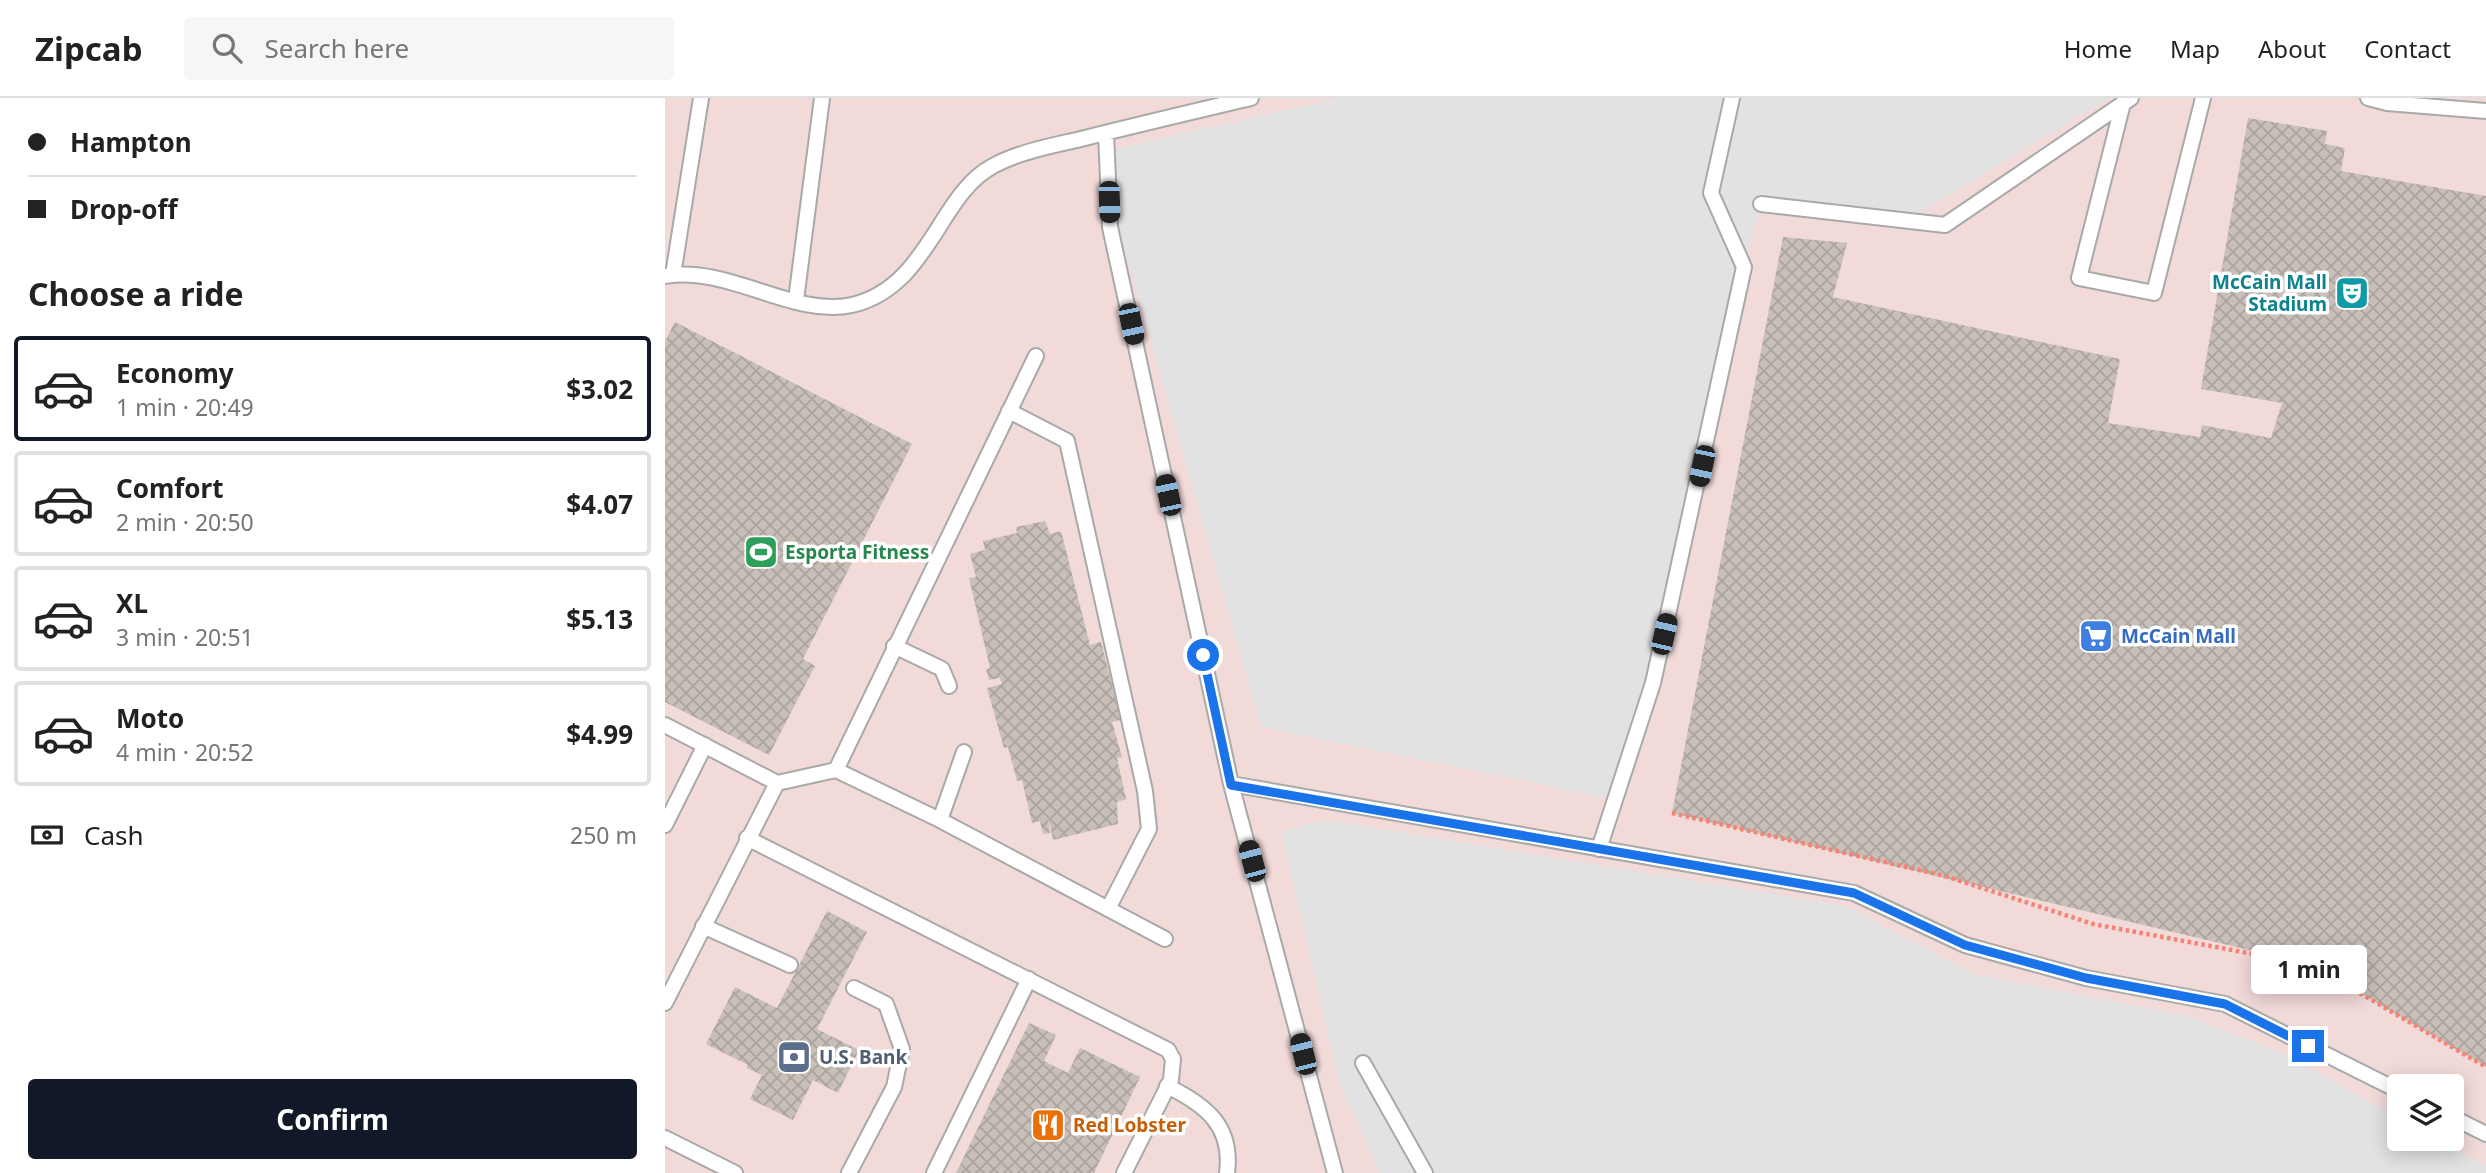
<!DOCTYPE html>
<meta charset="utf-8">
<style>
body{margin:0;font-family:"Noto Sans",sans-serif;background:#f6f6f6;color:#222;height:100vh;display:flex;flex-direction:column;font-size:26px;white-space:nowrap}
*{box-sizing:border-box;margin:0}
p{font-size:23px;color:#767676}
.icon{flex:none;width:38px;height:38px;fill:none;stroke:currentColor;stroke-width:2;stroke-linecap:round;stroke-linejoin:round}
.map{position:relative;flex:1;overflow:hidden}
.sheet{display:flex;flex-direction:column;background:#fff;width:665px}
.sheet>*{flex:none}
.top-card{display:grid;align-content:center;height:154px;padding:0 28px;background:#fff}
.buttons{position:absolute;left:1722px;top:976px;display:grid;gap:14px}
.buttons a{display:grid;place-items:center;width:77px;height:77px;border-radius:7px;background:#fff;box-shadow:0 4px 18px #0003;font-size:35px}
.end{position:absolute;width:32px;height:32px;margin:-16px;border:9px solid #1a73e8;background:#fff;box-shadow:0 0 0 4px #fff}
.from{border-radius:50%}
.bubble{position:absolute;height:49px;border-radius:7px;background:#fff;box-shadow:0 4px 18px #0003;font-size:23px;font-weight:700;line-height:49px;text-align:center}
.car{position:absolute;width:21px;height:42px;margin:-21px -10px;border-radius:9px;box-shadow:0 0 5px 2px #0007;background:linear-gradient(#222 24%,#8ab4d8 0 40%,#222 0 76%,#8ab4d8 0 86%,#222 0)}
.top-card b{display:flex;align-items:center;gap:24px;height:66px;font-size:26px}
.top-card b+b{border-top:2px solid #e0e0e0}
.top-card i{width:18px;height:18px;background:#222}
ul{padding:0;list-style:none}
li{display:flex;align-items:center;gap:21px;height:105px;margin:0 14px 10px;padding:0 14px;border:4px solid #e0e0e0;border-radius:7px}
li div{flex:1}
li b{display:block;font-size:26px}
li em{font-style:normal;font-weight:700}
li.active{border-color:#111827}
li>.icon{width:63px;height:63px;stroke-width:1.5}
h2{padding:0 28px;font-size:32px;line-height:84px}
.pay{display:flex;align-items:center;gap:18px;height:77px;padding:0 28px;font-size:26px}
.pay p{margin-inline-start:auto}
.primary-button{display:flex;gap:14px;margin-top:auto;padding:14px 28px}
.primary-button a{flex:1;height:80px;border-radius:7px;background:#111827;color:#fff;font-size:28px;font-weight:700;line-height:80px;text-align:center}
header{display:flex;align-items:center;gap:42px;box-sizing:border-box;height:98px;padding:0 35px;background:#fff;border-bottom:2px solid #e0e0e0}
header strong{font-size:33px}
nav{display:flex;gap:38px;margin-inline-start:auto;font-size:24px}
.search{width:490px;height:63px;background:#f6f6f6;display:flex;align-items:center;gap:18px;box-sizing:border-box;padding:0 24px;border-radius:7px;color:#767676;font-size:26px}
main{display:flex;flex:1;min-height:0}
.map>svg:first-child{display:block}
</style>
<header>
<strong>Zipcab</strong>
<div class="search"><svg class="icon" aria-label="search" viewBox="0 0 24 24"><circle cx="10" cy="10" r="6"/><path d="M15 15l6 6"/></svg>Search here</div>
<nav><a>Home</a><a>Map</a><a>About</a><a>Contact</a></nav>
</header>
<main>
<section class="sheet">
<div class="top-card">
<b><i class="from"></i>Hampton</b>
<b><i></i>Drop-off</b>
</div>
<h2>Choose a ride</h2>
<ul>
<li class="active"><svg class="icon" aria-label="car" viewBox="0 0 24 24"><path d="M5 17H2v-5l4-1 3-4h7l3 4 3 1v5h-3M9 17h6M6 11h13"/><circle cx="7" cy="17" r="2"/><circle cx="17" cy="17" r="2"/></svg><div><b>Economy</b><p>1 min · 20:49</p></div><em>$3.02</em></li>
<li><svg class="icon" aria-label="car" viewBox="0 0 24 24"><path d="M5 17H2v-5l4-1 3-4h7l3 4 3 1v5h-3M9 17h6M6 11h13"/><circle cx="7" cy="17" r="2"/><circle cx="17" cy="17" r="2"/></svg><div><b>Comfort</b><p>2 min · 20:50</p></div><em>$4.07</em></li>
<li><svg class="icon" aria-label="car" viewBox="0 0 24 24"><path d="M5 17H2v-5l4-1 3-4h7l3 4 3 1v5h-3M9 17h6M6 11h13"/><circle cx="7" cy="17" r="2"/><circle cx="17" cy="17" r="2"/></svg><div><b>XL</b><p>3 min · 20:51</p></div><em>$5.13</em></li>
<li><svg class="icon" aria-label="car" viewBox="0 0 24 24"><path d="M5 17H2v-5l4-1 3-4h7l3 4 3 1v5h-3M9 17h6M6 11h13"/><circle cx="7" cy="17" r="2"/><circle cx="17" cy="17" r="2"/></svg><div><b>Moto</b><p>4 min · 20:52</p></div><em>$4.99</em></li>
</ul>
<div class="pay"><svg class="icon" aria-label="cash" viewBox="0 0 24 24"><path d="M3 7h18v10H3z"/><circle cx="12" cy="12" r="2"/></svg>Cash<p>250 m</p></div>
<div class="primary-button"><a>Confirm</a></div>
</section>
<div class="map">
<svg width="1821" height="1075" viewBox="0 0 1821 1075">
<defs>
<pattern id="building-cross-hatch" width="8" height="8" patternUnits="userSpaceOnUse" patternTransform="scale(1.75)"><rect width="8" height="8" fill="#c7bfb8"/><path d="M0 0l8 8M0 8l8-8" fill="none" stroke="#aba49e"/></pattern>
</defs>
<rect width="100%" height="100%" fill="#f2efe9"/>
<!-- commercial -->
<path fill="#f2dad9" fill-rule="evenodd" d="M0,0H1821V1075H0ZM1734,989H1787V1041H1734Z"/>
<!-- parking -->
<path fill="#e2e2e2" d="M675,0H1444L1241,123L1096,106L1079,169L961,704L596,629L432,55Z
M661,722L1181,808L1309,876L1518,917L1595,946L1630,961L1734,1021V1041H1772L1821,1068V1075H715L674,984L616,733Z"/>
<!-- building -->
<path fill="url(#building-cross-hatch)" d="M1583,20L1662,33L1660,46L1680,50L1676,73L1821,98V969L1647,867L1007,715L1118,139L1182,145L1168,199L1455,261L1443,325L1535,339L1537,327L1606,340L1617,305L1536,291Z
M10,224L247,346L138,561L150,568L104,657L0,604V243Z
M380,423L385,436L396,433L425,547L436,544L456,622L447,624L457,659L452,660L461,701L452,704L453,726L388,742L383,719L385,735L378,736L375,723L367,725L357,682L352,683L343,649L339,650L322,590L337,586L335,580L324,582L321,571L325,570L304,480L311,479L305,456L320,452L318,443L352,435L351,429Z
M162,813L202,834L152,931L194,952L173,995L148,982L128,1022L85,1001L97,977L82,970L83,967L41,946L70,889L112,910Z
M364,925L391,937L379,963L403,975L415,950L475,979L429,1075H291Z"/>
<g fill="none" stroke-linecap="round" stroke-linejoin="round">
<!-- service casing -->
<g stroke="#a9a9a9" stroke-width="18">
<path id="service" d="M1703,0L1722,5L1821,13
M1458,5L1414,180L1489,195L1538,0
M441,35L445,129L566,686
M1096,106L1280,127L1466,0
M8,177L36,0
M0,178C63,167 129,220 187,207C264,189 274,96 328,68C355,53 391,47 420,40C475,26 531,13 586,0
M131,202L157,0
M344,313L402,343L480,693L484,731L443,811
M229,548L277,571L284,588
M0,627L112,685
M171,672L275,722L500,841
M275,722L299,654
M0,727L40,647
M82,740L503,952L508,961L506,982L459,1075
M934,751L988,585L1079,169L1046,95L1067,0
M38,828L125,867
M0,905L112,685L171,672L371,258
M698,965L760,1075
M502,988C541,1007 568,1028 562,1075
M1787,1019L1821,1036
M0,1040L70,1075
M184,1075L229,989L237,951L221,906L189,890
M269,1075L364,881
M670,1075L566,686L1189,795L1300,847L1421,880L1560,906L1734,993"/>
</g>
<!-- path -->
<path stroke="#fa8072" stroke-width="4.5" stroke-dasharray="3.5 3.5" stroke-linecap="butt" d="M1007,715L1280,778L1428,826L1647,867L1821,969"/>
<!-- service -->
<use href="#service" stroke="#fff" stroke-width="14"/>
</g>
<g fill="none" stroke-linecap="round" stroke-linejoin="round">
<!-- route -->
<path stroke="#1a73e8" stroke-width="9" d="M538,557L566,687L1189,795L1300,847L1421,880L1560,906L1643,948"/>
</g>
<!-- icons -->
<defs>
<g id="theatre-square" transform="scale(1.75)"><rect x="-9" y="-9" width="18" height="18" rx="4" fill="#0f9aa8" stroke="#fff"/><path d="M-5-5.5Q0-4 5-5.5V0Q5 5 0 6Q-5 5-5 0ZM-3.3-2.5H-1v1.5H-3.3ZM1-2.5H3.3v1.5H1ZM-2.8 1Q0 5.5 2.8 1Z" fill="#fff"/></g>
<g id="stadium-square" transform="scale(1.75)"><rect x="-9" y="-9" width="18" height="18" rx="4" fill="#2e9e5b" stroke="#fff"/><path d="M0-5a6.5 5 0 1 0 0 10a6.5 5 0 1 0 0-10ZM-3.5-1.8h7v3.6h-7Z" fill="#fff"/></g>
<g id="supermarket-square" transform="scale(1.75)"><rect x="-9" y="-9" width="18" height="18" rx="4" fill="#3f7fe0" stroke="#fff"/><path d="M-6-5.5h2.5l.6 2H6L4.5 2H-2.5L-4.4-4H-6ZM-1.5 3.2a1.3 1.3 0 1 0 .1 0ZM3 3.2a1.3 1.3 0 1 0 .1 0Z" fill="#fff"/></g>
<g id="bank-square" transform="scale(1.75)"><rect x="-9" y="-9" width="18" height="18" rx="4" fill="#5c6f8a" stroke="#fff"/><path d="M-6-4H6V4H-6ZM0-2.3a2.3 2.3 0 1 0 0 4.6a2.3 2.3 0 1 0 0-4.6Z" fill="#fff"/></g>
<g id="restaurant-square" transform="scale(1.75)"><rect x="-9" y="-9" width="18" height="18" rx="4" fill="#e8710a" stroke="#fff"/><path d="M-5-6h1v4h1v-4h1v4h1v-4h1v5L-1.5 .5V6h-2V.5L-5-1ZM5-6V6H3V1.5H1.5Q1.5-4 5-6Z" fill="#fff"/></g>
</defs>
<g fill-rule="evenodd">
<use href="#theatre-square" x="1687" y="195"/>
<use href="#stadium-square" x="96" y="454"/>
<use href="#supermarket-square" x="1431" y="538"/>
<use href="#bank-square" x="129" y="959"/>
<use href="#restaurant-square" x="383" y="1027"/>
</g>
<g text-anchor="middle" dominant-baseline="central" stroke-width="7" stroke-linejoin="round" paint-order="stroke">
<!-- culture labels -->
<g font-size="19" font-weight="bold" fill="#0d838f" stroke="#fff" text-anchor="end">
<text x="1662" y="184">McCain Mall<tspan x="1662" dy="22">Stadium</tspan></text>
</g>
<!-- leisure labels -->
<g font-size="19" font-weight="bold" fill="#27864d" stroke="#fff" text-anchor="start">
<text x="120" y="454">Esporta Fitness</text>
</g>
<!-- shop labels -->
<g font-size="19" font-weight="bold" fill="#366cbe" stroke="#fff" text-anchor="start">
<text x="1456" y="538">McCain Mall</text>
</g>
<!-- service labels -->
<g font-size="19" font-weight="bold" fill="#4e5e75" stroke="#fff" text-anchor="start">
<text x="154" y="959">U.S. Bank</text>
</g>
<!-- food labels -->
<g font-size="19" font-weight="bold" fill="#c56008" stroke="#fff" text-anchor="start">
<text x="408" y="1027">Red Lobster</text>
</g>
</g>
</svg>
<div class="buttons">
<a><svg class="icon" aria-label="layers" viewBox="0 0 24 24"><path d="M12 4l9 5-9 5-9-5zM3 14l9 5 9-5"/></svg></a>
</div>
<i class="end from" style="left:538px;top:557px"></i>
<i class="end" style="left:1643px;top:948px"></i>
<div class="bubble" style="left:1586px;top:847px;width:116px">1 min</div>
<i class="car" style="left:444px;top:104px;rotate:178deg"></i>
<i class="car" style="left:466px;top:226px;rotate:168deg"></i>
<i class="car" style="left:1037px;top:368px;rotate:192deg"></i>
<i class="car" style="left:503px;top:397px;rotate:348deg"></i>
<i class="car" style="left:999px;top:536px;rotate:13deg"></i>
<i class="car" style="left:587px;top:763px;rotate:345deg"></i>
<i class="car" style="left:638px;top:956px;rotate:346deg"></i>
</div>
</main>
